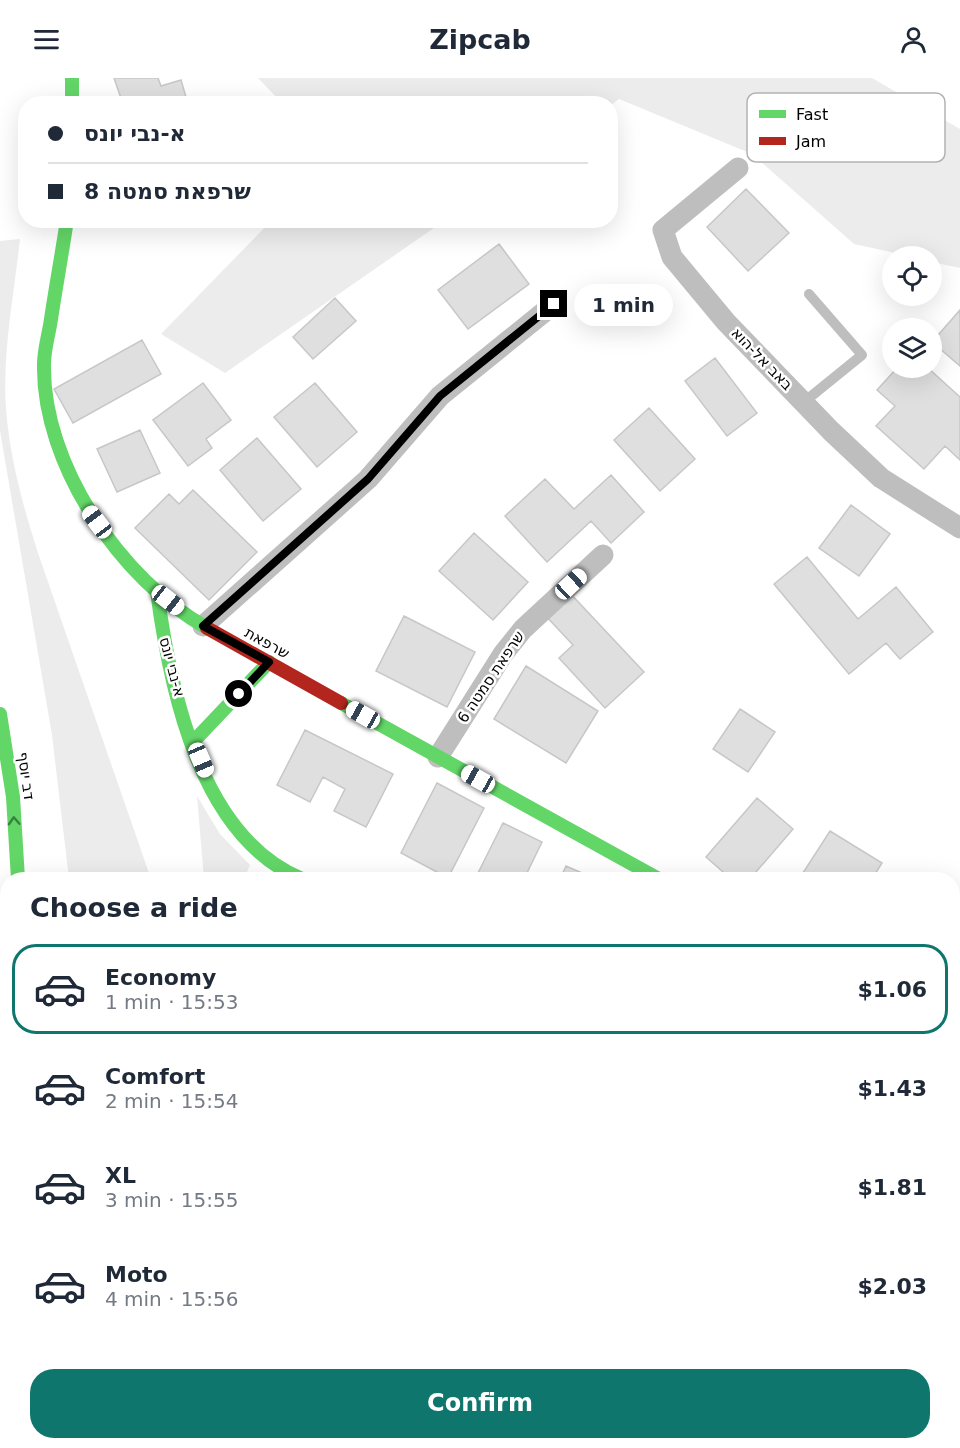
<!DOCTYPE html>
<meta charset="utf-8">
<style>
body{margin:0;font-family:"DejaVu Sans",Heebo,sans-serif;background:#f2f2f3;color:#1f2937;height:100vh;display:flex;flex-direction:column;font-size:22px;white-space:nowrap}
*{box-sizing:border-box;margin:0}
p{font-size:20px;color:#747a83}
.icon{flex:none;width:33px;height:33px;fill:none;stroke:currentColor;stroke-width:2;stroke-linecap:round;stroke-linejoin:round}
.map{position:relative;flex:1;overflow:hidden}
.drawer{position:absolute;left:0px;top:794px;width:960px;height:578px;display:flex;flex-direction:column;background:#fff;border-radius:24px 24px 0 0;box-shadow:0 6px 24px #0002}
.drawer>*{flex:none}
.guide{position:absolute;left:18px;top:18px;width:600px;height:132px;border-radius:24px;box-shadow:0 6px 24px #0002;display:grid;align-content:center;height:132px;padding:0 30px;background:#fff}
.tools{position:absolute;left:882px;top:168px;display:grid;gap:12px}
.tools a{display:grid;place-items:center;width:60px;height:60px;border-radius:50%;background:#fff;box-shadow:0 6px 24px #0002;font-size:30px}
.end{position:absolute;width:27px;height:27px;margin:-14px;border:8px solid #000;background:#fff;box-shadow:0 0 0 3px #fff}
.from{border-radius:50%}
.bubble{position:absolute;height:42px;border-radius:21px;background:#fff;box-shadow:0 6px 24px #0002;font-size:20px;font-weight:600;line-height:42px;text-align:center}
.car{position:absolute;width:18px;height:36px;margin:-18px -9px;border-radius:8px;box-shadow:0 0 4px 2px #0007;background:linear-gradient(#fff 24%,#345 0 40%,#fff 0 76%,#345 0 86%,#fff 0)}
.guide b{display:flex;align-items:center;gap:21px;height:57px;font-size:22px}
.guide b+b{border-top:2px solid #e0e1e3}
.guide i{width:15px;height:15px;background:#1f2937}
ul{padding:0;list-style:none}
li{display:flex;align-items:center;gap:18px;height:90px;margin:0 12px 9px;padding:0 18px;border:3px solid transparent;border-radius:24px}
li div{flex:1}
li b{display:block;font-size:22px}
li em{font-style:normal;font-weight:600}
li.selected{border-color:#0f766e}
li>.icon{width:54px;height:54px;stroke-width:1.5}
h2{padding:0 30px;font-size:27px;line-height:72px}
.cta{display:flex;gap:12px;margin-top:auto;padding:12px 30px}
.cta a{flex:1;height:69px;border-radius:24px;background:#0f766e;color:#fff;font-size:24px;font-weight:600;line-height:69px;text-align:center}
header{display:flex;justify-content:space-between;align-items:center;height:78px;padding:0 30px;background:#fff;font-size:27px;font-weight:600}
.map>svg:first-child{display:block}
</style>
<header><svg class="icon" aria-label="menu" viewBox="0 0 24 24"><path d="M4 6h16M4 12h16M4 18h16"/></svg>Zipcab<svg class="icon" aria-label="person" viewBox="0 0 24 24"><circle cx="12" cy="8" r="4"/><path d="M4 21q1-7 8-7t8 7"/></svg></header>
<div class="map">
<svg width="960" height="1370" viewBox="0 0 960 1370">
<rect width="100%" height="100%" fill="#fff"/>
<!-- green -->
<path fill="#ececec" d="M258,0H872L960,51V190L932,184V178H909L854,166L752,76L619,21L611,27L282,25Z
M271,143V142L444,143L225,295L161,256Z
M20,161C14,217 2,275 6,331C10,381 23,428 38,475L151,801H69L52,657L0,353V163Z
M197,718L220,756L250,787L244,801H204Z
M108,1364H497L500,1370H106Z"/>
<!-- building -->
<path fill="#dfdfdf" stroke="#c7c7c7" stroke-width="1.5" d="M114,0H158L161,8L181,2L188,26H123Z
M746,111L789,155L748,193L707,149Z
M499,166L529,206L468,251L438,212Z
M335,220L356,243L313,281L293,259Z
M960,232V288L932,264Z
M142,262L161,296L73,345L54,311Z
M715,280L757,335L727,358L685,303Z
M897,290H928L960,319V382L945,368L924,391L876,348L895,328L877,312Z
M203,305L231,342L206,361L212,370L188,388L153,342Z
M315,305L357,354L317,389L274,339Z
M649,330L695,381L660,413L614,362Z
M140,352L160,395L117,414L97,371Z
M257,360L301,411L263,443L220,392Z
M611,397L644,434L611,465L591,443L547,484L505,438L545,401L574,431Z
M193,412L257,474L209,522L135,450L169,416L179,426Z
M851,427L890,456L859,498L819,470Z
M474,455L528,504L493,542L439,493Z
M807,479L858,541L896,509L933,554L900,581L886,565L849,596L774,506Z
M568,513L644,594L605,630L559,580L573,567L544,536Z
M404,538L475,574L447,629L376,593Z
M526,588L598,633L566,685L494,641Z
M740,631L775,654L748,694L713,671Z
M305,652L393,696L366,749L334,733L345,711L323,699L310,724L277,707Z
M437,705L484,730L448,800L401,775Z
M757,720L793,751L750,801H731L706,779Z
M503,745L542,764L524,801H475Z
M830,753L882,785L872,801H799Z
M566,788L596,801H560Z
M519,1364H590L583,1370H525Z"/>
<g fill="none" stroke-linecap="round" stroke-linejoin="round">
<!-- path -->
<path stroke="#b9b9b9" stroke-width="4" stroke-dasharray="1.5 3" stroke-linecap="butt" d="M0,1339L2,1328"/>
<!-- lane -->
<path stroke="#bebebe" stroke-width="10" d="M804,324L862,277L809,216"/>
<!-- street -->
<path stroke="#bebebe" stroke-width="21" d="M738,90L663,152L672,179L726,244L831,353L881,400L960,450
M203,548L368,401L440,318L554,226
M438,679L503,576L523,551L603,477
M704,1364L713,1370
M849,1370L855,1364"/>
<!-- fast -->
<path stroke="#63d668" stroke-width="14" d="M72,0V26
M67,142C62,175 56,208 51,241C49,256 44,271 44,286C42,386 121,502 207,550
M157,513C170,612 200,759 302,801
M341,625L659,801
M0,636L13,719L18,801
M193,664L269,584
M0,1092L8,1027
M0,1260L8,1264"/>
<!-- jam -->
<path stroke="#b3261e" stroke-width="14" d="M207,550L341,625
M952,921L960,923
M0,1194L8,1195
M0,1303L8,1299"/>
</g>
<!-- one-way arrows -->
<defs><path id="oneway-chevron" d="M-2-3.5L2.5 0L-2 3.5" fill="none" stroke-width="1.6" stroke-linecap="round" stroke-linejoin="round" transform="scale(1.5)"/></defs>
<use stroke="#3b803e" href="#oneway-chevron" transform="translate(14 743) rotate(-93)"/>
<g fill="none" stroke-linecap="round" stroke-linejoin="round">
<!-- route -->
<path stroke="#000" stroke-width="8" d="M239,616L269,584L203,548L368,401L440,318L554,226"/>
</g>
<g text-anchor="middle" dominant-baseline="central" stroke-width="5" stroke-linejoin="round" paint-order="stroke">
<!-- street labels -->
<g font-size="15" fill="#000" stroke="#fff">
<text transform="translate(762 281) rotate(46)">באב אל-הוא</text>
<text transform="translate(267 565) rotate(29)">שרפאת</text>
<text transform="translate(172 589) rotate(75)">א-נבי יונס</text>
<text transform="translate(491 599) rotate(-56)">שרפאת סמטה 6</text>
<text transform="translate(26 698) rotate(82)">דב יוסף</text>
</g>
</g>
<!-- legend -->
<rect x="747" y="15" width="198" height="69" rx="9" fill="#fff" stroke="#b2b2b2" stroke-width="1.5"/>
<rect x="759" y="32" width="27" height="8" fill="#63d668"/>
<rect x="759" y="59" width="27" height="8" fill="#b3261e"/>
<g font-size="16" fill="#000">
<text x="796" y="42">Fast</text>
<text x="796" y="69">Jam</text>
</g>
</svg>
<div class="tools">
<a><svg class="icon" aria-label="locate" viewBox="0 0 24 24"><circle cx="12" cy="12" r="6"/><path d="M12 2v4M12 18v4M2 12h4M18 12h4"/></svg></a>
<a><svg class="icon" aria-label="layers" viewBox="0 0 24 24"><path d="M12 4l9 5-9 5-9-5zM3 14l9 5 9-5"/></svg></a>
</div>
<i class="end from" style="left:239px;top:616px"></i>
<i class="end" style="left:554px;top:226px"></i>
<div class="bubble" style="left:574px;top:206px;width:99px">1 min</div>
<i class="car" style="left:97px;top:444px;rotate:323deg"></i>
<i class="car" style="left:571px;top:506px;rotate:47deg"></i>
<i class="car" style="left:168px;top:522px;rotate:128deg"></i>
<i class="car" style="left:363px;top:637px;rotate:299deg"></i>
<i class="car" style="left:201px;top:682px;rotate:157deg"></i>
<i class="car" style="left:478px;top:701px;rotate:299deg"></i>
<div class="guide">
<b><i class="from"></i>א-נבי יונס</b>
<b><i></i>שרפאת סמטה 8</b>
</div>
<section class="drawer">
<h2>Choose a ride</h2>
<ul>
<li class="selected"><svg class="icon" aria-label="car" viewBox="0 0 24 24"><path d="M5 17H2v-5l4-1 3-4h7l3 4 3 1v5h-3M9 17h6M6 11h13"/><circle cx="7" cy="17" r="2"/><circle cx="17" cy="17" r="2"/></svg><div><b>Economy</b><p>1 min · 15:53</p></div><em>$1.06</em></li>
<li><svg class="icon" aria-label="car" viewBox="0 0 24 24"><path d="M5 17H2v-5l4-1 3-4h7l3 4 3 1v5h-3M9 17h6M6 11h13"/><circle cx="7" cy="17" r="2"/><circle cx="17" cy="17" r="2"/></svg><div><b>Comfort</b><p>2 min · 15:54</p></div><em>$1.43</em></li>
<li><svg class="icon" aria-label="car" viewBox="0 0 24 24"><path d="M5 17H2v-5l4-1 3-4h7l3 4 3 1v5h-3M9 17h6M6 11h13"/><circle cx="7" cy="17" r="2"/><circle cx="17" cy="17" r="2"/></svg><div><b>XL</b><p>3 min · 15:55</p></div><em>$1.81</em></li>
<li><svg class="icon" aria-label="car" viewBox="0 0 24 24"><path d="M5 17H2v-5l4-1 3-4h7l3 4 3 1v5h-3M9 17h6M6 11h13"/><circle cx="7" cy="17" r="2"/><circle cx="17" cy="17" r="2"/></svg><div><b>Moto</b><p>4 min · 15:56</p></div><em>$2.03</em></li>
</ul>
<div class="cta"><a>Confirm</a></div>
</section>
</div>
